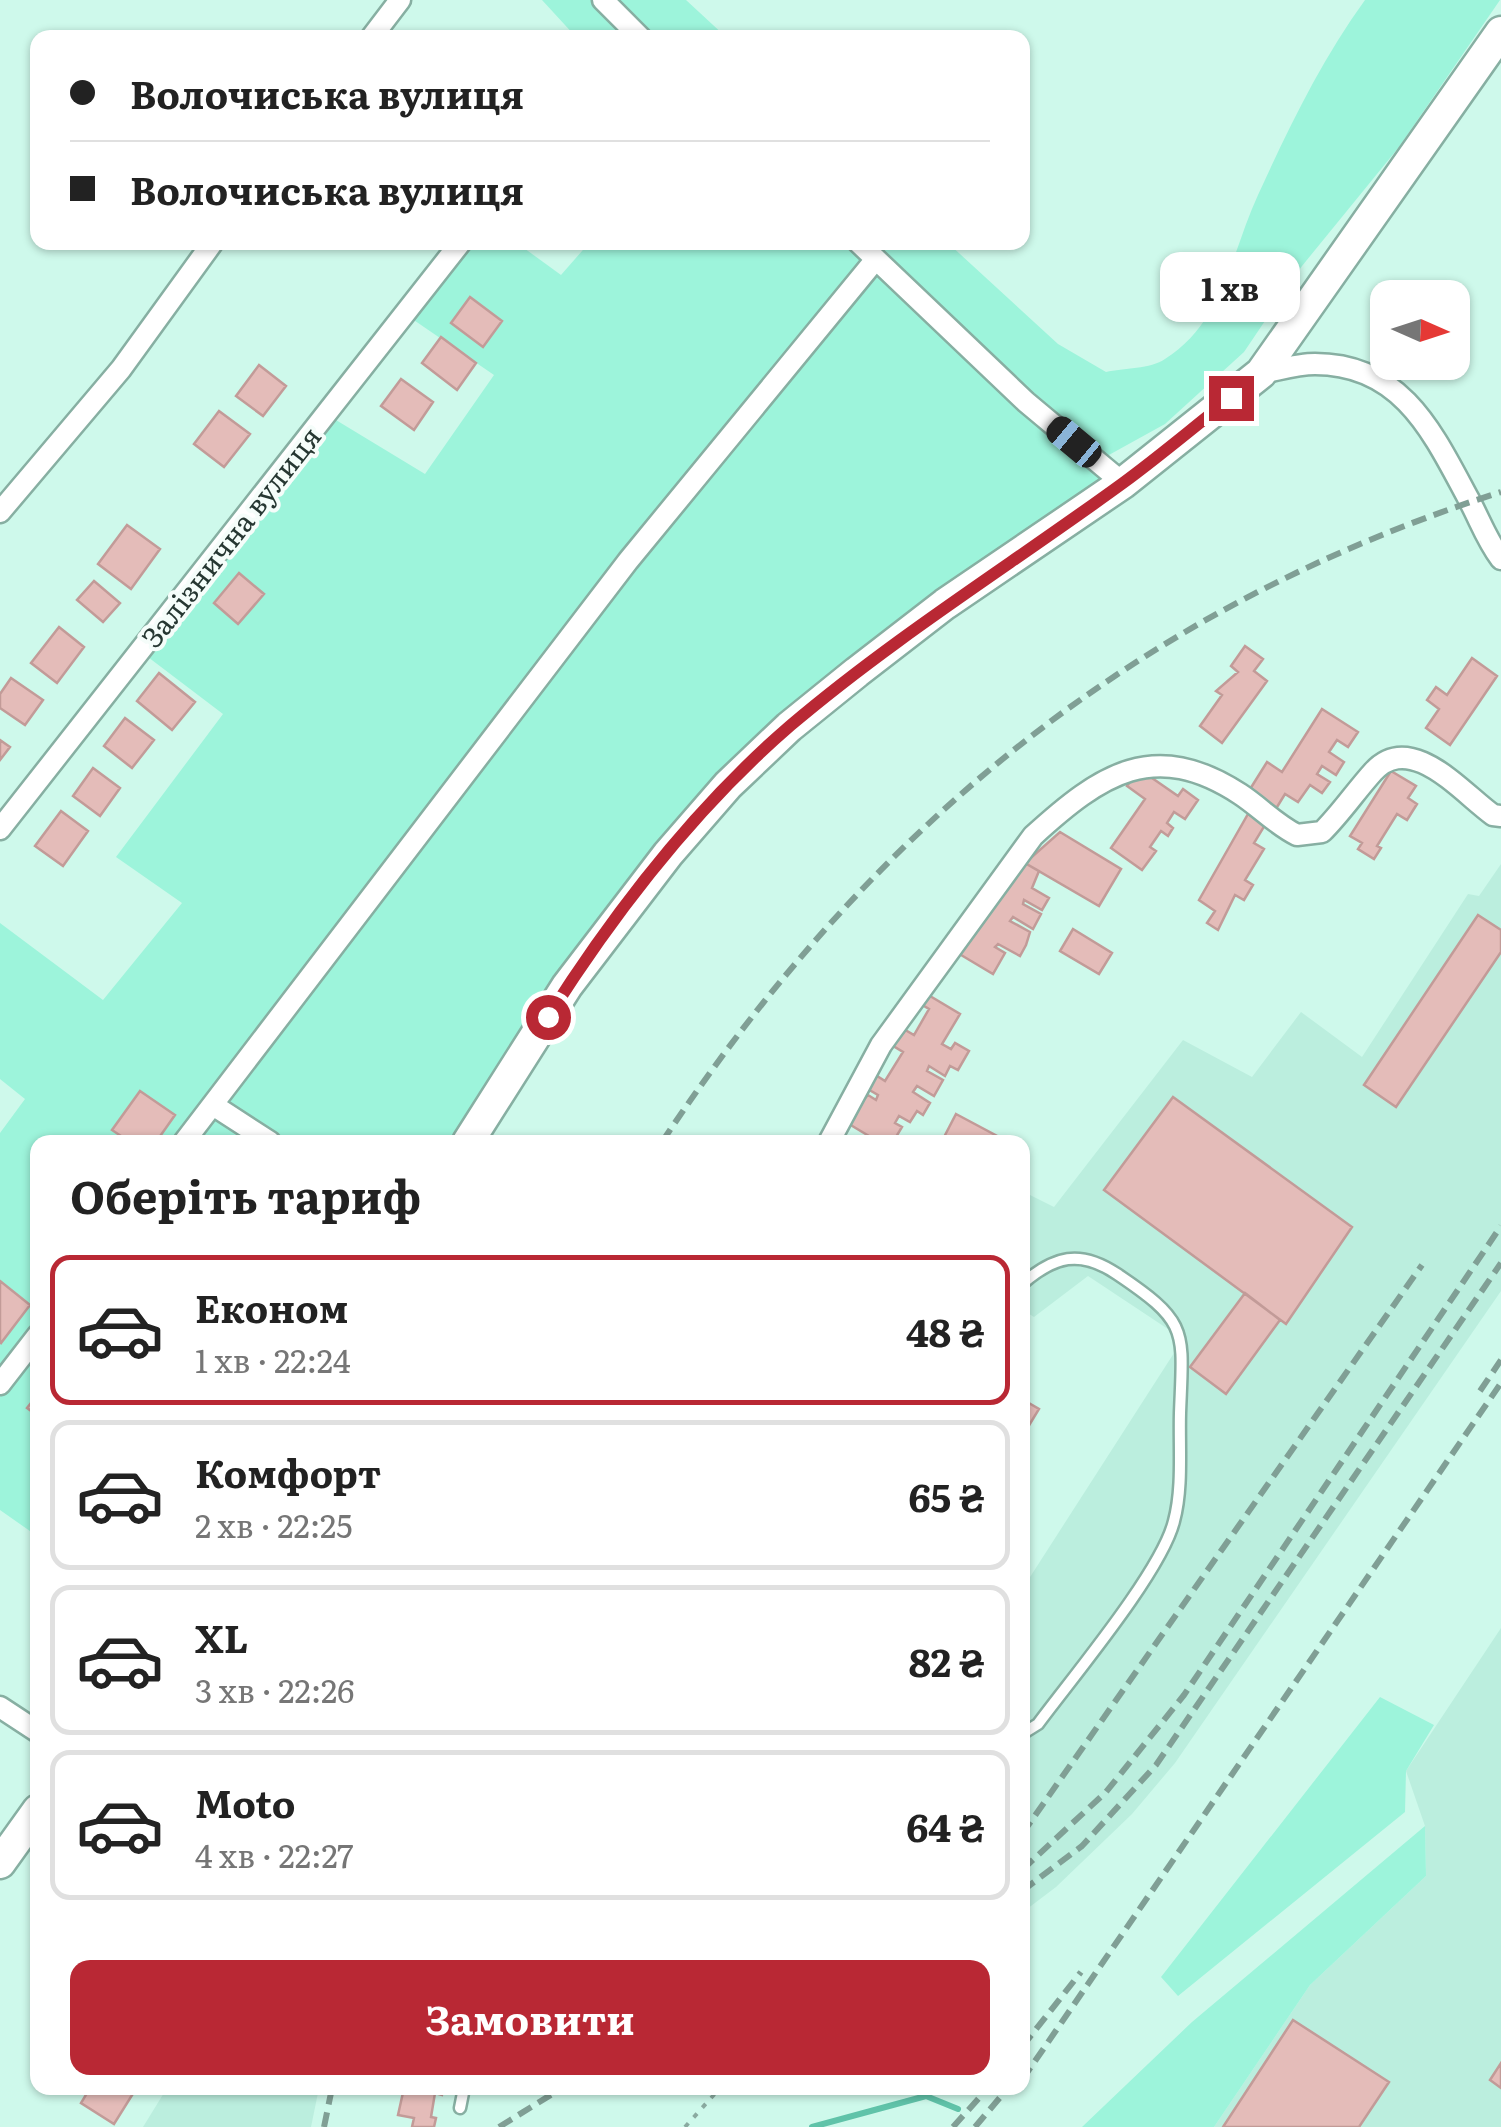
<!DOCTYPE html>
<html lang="uk">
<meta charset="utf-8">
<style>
body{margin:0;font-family:Literata,serif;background:#f6f6f6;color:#222;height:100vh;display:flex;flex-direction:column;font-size:38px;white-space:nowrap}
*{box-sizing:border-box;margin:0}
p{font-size:32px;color:#767676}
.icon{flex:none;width:55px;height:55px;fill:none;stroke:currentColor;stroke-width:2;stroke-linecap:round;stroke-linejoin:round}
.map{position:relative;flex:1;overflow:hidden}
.panel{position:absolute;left:30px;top:1135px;width:1000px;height:960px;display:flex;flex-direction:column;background:#fff;border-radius:20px;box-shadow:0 2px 8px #0004}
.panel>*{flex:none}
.guide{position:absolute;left:30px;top:30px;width:1000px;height:220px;border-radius:20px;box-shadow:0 2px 8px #0004;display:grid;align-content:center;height:220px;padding:0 40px;background:#fff}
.needle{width:65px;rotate:93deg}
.tools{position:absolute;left:1370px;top:280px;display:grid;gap:20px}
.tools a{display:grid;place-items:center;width:100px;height:100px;border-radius:20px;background:#fff;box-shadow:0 2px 8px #0004;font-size:50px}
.end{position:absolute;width:45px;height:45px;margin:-22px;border:12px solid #b92834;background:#fff;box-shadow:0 0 0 5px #fff}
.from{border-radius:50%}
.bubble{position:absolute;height:70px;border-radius:20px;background:#fff;box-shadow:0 2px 8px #0004;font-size:32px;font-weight:700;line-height:70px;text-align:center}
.car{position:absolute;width:30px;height:60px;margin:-30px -15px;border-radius:12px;box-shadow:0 0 8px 2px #0007;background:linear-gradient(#222 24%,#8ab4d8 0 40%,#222 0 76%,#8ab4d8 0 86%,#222 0)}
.guide b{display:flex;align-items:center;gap:35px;height:95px;font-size:38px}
.guide b+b{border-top:2px solid #e0e0e0}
.guide i{width:25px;height:25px;background:#222}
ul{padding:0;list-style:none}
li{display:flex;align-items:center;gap:30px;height:150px;margin:0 20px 15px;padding:0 20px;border:5px solid #e0e0e0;border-radius:20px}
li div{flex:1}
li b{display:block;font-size:38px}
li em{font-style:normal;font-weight:700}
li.active{border-color:#b92834}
li>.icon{width:90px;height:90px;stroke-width:1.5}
h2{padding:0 40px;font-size:45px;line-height:120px}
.action{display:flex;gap:20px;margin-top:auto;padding:20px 40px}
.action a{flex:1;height:115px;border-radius:20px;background:#b92834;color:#fff;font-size:40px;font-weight:700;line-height:115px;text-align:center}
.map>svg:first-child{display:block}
</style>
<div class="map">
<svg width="1501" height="2127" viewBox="0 0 1501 2127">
<rect width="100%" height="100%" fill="#cef9eb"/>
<!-- built -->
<path fill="#bbeede" d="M1501,864V1291L1175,1763L1132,1814L1056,1887L1023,1912V1588L1183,1339L1088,1276L1034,1317L1023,1310L1022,1191L1054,1207L1183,1040L1252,1077L1301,1012L1362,1057L1468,894L1479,896Z
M1501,1628V2127H1214L1310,1985L1426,1876L1425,1826L1406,1771Z
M167,2088H319L311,2127H143Z"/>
<!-- green -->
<path fill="#9df4db" d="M542,0H686L726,37H576Z
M1365,0H1500L1399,147L1302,266L1244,352L1165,424L1098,461L1123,483L728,785L468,1142H38L37,1536L0,1510V1133L25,1099L0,1079V923L103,1000L182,903L116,857L223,714L140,651L326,414L425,474L494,375L405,314L461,243H517L561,275L589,243H948L1058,344L1106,372C1123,368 1151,369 1165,359C1223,323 1232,251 1258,195C1289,127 1321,61 1365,0Z
M1380,1697L1434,1725L1406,1771L1405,1812L1178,1996L1161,1977Z
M1425,1826L1426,1876L1310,1985L1214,2127H1082L1192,2022Z"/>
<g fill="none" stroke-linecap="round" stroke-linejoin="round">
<!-- stream -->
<path stroke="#60c3a9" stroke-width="6" d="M812,2127L926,2096L958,2109"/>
</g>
<!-- building -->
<path fill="#e4bcb9" stroke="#c29b98" stroke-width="2.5" d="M470,297L502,321L483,347L451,323Z
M441,337L476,363L457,390L422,363Z
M259,365L286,386L263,416L236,396Z
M401,379L433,402L414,430L381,406Z
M219,411L250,434L224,467L194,444Z
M127,525L160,549L131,589L98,564Z
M239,573L264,594L238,624L214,603Z
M94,581L120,603L103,622L77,600Z
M59,627L84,647L57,683L31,663Z
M1245,646L1263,659L1254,671L1267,681L1222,743L1200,726L1222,695L1216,691L1238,672L1231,666Z
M1472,658L1497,676L1450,745L1426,728L1439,709L1427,700L1436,687L1447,695Z
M159,673L195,702L172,730L137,701Z
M11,678L43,700L25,725L0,708V694Z
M1322,709L1358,732L1348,747L1337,740L1329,752L1344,762L1336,775L1322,766L1317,774L1330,782L1322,793L1310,785L1298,802L1285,794L1274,812L1247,794L1267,762L1282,772Z
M125,718L154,740L132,768L104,746Z
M0,740L10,747L0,760Z
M93,768L120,788L100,816L73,796Z
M1139,769L1178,796L1183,789L1198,800L1185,819L1174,812L1167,823L1173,828L1168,836L1161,831L1150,847L1156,851L1142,870L1111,848L1145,799L1127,786Z
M1391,771L1416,786L1408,798L1417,804L1407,820L1397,814L1377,846L1381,848L1374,859L1358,849L1362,843L1350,836Z
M61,811L88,831L63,866L35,846Z
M1248,814L1265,825L1254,843L1264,849L1245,880L1253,885L1244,900L1235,895L1218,930L1207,923L1215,911L1199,900Z
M1060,832L1121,869L1099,906L1025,863Z
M1025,863L1039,871L1032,888L1049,898L1042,910L1024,900L1023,904L1041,914L1033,929L1013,917L1010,921L1030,932L1026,945L1020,956L998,944L995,947L1005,953L993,974L956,952Z
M1478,915L1501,930V952L1396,1107L1364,1085Z
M1073,929L1112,953L1099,974L1060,951Z
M925,993L960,1014L942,1044L951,1049L955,1043L969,1051L958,1070L950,1066L945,1076L929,1066L927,1071L943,1080L934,1096L917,1086L913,1092L930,1103L923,1115L917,1111L910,1122L899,1116L895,1123L902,1127L893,1142H879L844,1121L868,1095L876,1100L878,1095L866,1088L874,1074L885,1081L903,1052L890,1044L900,1027L914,1035L929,1009L919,1003Z
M140,1091L175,1115L156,1142H130L112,1130Z
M1173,1097L1352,1227L1286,1324L1104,1190Z
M956,1114L999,1137L996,1142L943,1139Z
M0,1281L30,1305L1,1343L0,1342Z
M1245,1293L1280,1320L1226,1394L1190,1367Z
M38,1394V1416L27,1408Z
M1022,1399L1039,1409L1022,1437Z
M1293,2020L1389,2082L1359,2127H1223Z
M1501,2063V2088L1490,2080Z
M90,2088H126L134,2092L114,2124L81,2103Z
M404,2088H444L442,2095L435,2093L431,2117L436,2118L434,2127H412L414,2118L398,2115Z"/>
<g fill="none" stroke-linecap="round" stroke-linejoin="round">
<!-- lane casing -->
<g stroke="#87afa2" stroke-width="15">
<path id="lane" d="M1022,1284C1054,1256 1080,1249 1117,1274C1190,1323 1183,1330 1180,1413C1179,1447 1183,1488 1174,1521C1162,1571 1072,1678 1038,1724L1022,1734
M460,2108L464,2088"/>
</g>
<!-- street casing -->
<g stroke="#87afa2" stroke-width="25">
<path id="street" d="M603,0L641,38
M371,38L400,0
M858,242L1026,402L1123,483
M1261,373C1278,370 1297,364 1315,364C1402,364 1433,433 1468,498C1480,520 1486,539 1501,559
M0,512L121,369L213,242
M0,829L461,242
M213,1105L270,1142
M184,1142L628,561L876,259
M829,1142L881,1045L1033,836C1101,774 1154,738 1240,794C1260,807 1275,824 1297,835L1322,832C1341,813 1355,792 1373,772C1411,730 1462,793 1493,815L1501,816
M0,1384L38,1335
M0,1707L38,1732"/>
</g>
<!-- secondary casing -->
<g stroke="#87afa2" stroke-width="35">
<path id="secondary" d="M468,1142L567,986L668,854L728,785L789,727L857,672L945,604L1123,483L1261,373L1501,32
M0,1863L38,1810"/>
</g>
<!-- path -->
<path stroke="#8aaaa0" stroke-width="4" stroke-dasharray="5 8" stroke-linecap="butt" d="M685,2127L720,2088"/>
<!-- lane -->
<use href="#lane" stroke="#fff" stroke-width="10"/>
<!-- street -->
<use href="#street" stroke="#fff" stroke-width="20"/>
<!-- secondary -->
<use href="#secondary" stroke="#fff" stroke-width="30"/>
<!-- rail -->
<path stroke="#809f95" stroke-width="6" stroke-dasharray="15 8" stroke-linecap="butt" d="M662,1142C871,827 1137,608 1501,492
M1480,1391L1501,1360
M1022,1834L1422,1265
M1022,1870L1106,1792L1184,1695L1501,1226
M1022,1891L1082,1846L1156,1765L1501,1263
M1022,2047L1081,1972
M1022,2080L1501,1383
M324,2127L332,2088
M499,2127L562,2088
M953,2127L988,2088
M975,2127L1008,2088"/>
</g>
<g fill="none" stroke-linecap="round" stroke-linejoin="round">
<!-- route -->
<path stroke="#b92834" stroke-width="12" d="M548,1017C614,913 697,806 791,725C896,636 1012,564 1123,483C1160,456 1195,426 1231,398"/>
</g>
<g text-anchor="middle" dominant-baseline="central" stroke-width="8" stroke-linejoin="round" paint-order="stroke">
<!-- street labels -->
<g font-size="28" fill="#263732" stroke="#f5fdfa">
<text transform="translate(230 536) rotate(-52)">Залізнична вулиця</text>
</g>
</g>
</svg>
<div class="tools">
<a><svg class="needle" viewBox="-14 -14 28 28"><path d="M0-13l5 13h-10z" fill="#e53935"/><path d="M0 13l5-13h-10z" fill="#767676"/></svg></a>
</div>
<i class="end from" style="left:548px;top:1017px"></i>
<i class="end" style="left:1231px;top:398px"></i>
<div class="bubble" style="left:1160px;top:252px;width:140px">1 хв</div>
<i class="car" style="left:1074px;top:442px;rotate:310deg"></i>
<div class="guide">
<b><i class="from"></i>Волочиська вулиця</b>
<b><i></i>Волочиська вулиця</b>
</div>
<section class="panel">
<h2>Оберіть тариф</h2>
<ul>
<li class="active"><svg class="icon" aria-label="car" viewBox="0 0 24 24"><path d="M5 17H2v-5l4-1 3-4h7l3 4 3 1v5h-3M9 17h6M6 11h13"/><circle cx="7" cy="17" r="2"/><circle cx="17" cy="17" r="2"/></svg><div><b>Економ</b><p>1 хв · 22:24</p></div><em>48 ₴</em></li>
<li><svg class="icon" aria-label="car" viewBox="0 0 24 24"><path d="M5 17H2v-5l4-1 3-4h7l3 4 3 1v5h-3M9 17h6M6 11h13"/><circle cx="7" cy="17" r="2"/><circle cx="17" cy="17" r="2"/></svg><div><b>Комфорт</b><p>2 хв · 22:25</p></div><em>65 ₴</em></li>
<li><svg class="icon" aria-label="car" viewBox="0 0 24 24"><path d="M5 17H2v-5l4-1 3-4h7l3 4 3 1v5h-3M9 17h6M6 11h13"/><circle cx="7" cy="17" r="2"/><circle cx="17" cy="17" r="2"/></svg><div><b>XL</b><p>3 хв · 22:26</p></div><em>82 ₴</em></li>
<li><svg class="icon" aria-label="car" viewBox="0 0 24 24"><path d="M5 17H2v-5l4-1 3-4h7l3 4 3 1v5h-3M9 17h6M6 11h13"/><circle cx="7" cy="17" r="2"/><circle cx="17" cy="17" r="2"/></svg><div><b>Moto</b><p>4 хв · 22:27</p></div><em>64 ₴</em></li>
</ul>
<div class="action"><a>Замовити</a></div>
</section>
</div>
